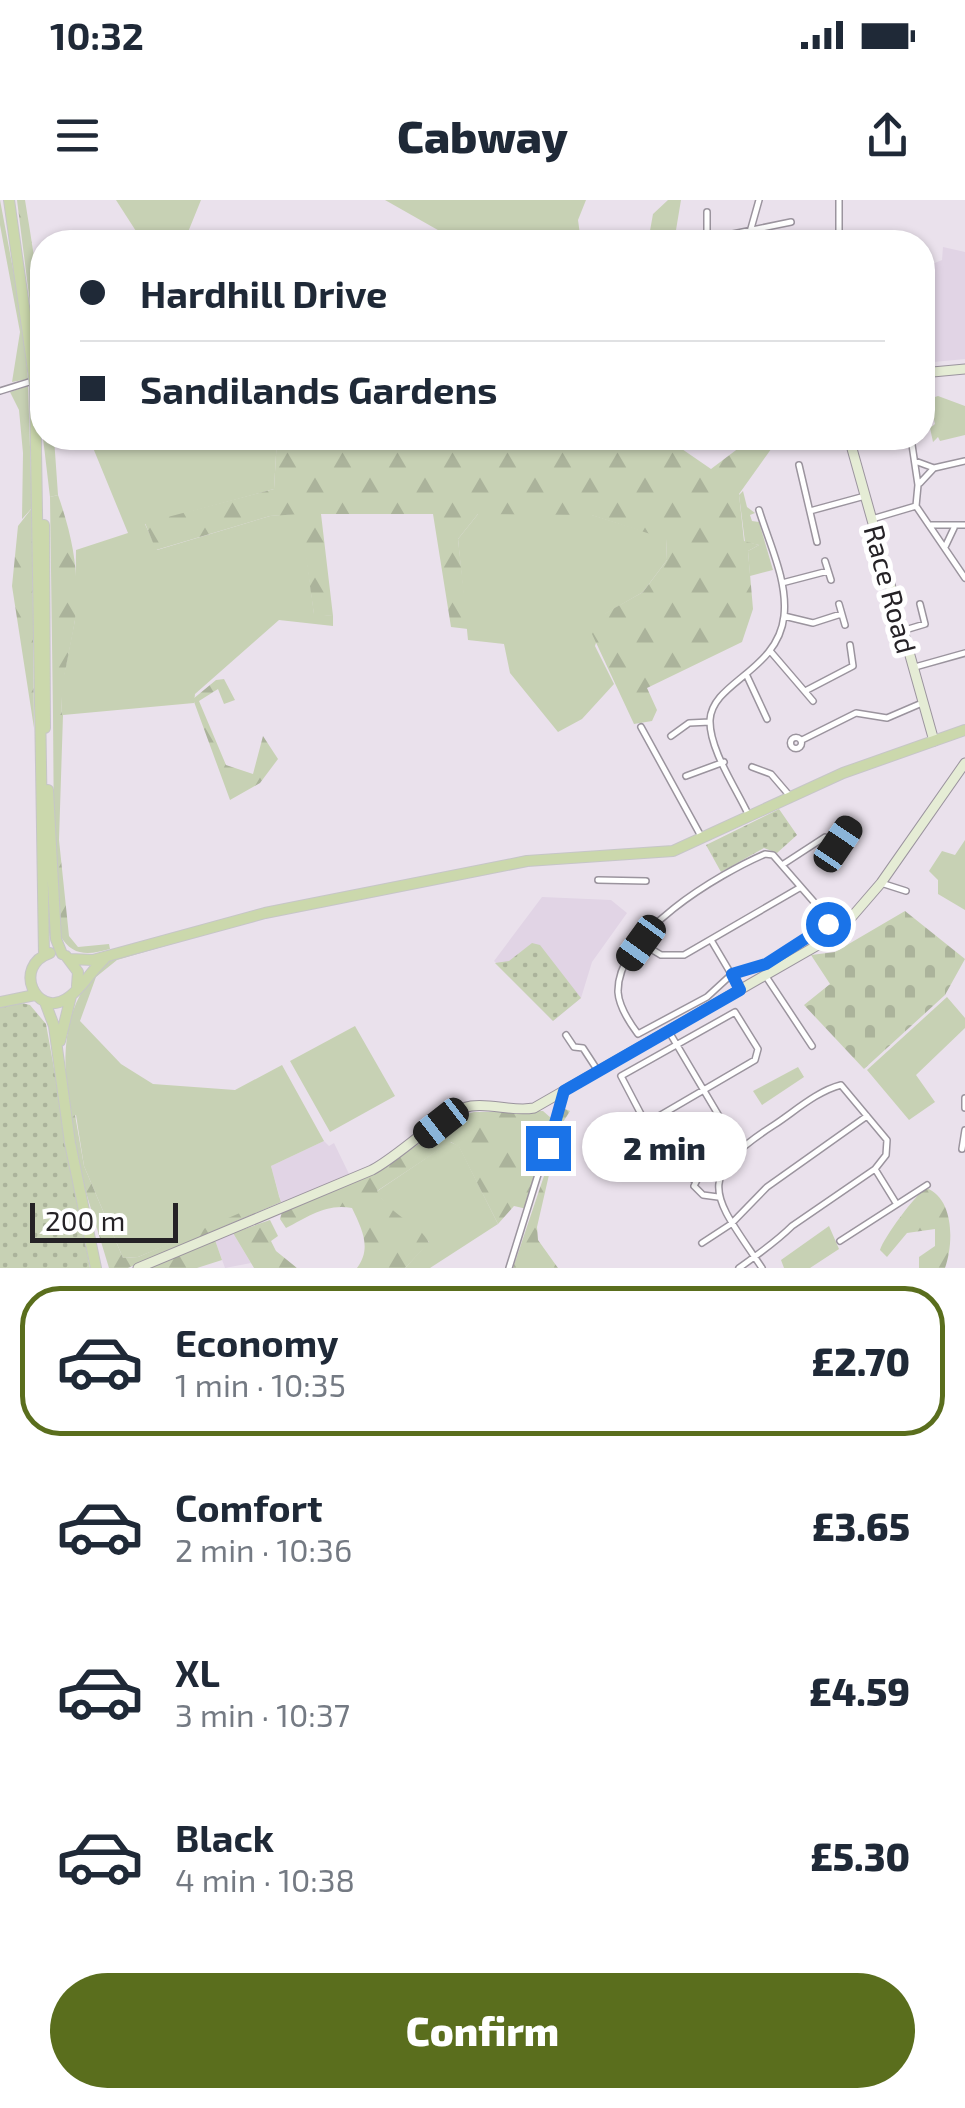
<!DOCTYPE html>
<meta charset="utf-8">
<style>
body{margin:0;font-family:"Exo 2",sans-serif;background:#f2f2f3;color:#1f2937;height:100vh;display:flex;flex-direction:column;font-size:38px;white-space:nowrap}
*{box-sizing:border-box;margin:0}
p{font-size:32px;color:#747a83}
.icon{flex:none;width:55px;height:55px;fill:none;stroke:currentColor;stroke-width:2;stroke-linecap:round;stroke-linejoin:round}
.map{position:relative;height:1068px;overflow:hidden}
.panel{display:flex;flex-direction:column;background:#fff;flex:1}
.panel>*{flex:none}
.hud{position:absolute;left:30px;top:30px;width:905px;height:220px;border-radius:40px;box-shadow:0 2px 8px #0004;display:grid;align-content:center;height:220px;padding:0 50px;background:#fff}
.scale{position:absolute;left:30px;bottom:25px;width:148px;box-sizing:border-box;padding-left:10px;border:5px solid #252226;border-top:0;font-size:28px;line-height:35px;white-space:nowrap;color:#252226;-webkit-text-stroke:8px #fff;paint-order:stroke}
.end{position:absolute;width:45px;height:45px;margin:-22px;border:12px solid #1a73e8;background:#fff;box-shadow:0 0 0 5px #fff}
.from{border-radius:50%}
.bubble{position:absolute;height:70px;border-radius:35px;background:#fff;box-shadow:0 2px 8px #0004;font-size:32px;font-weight:800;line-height:70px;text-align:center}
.car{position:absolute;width:30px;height:60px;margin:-30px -15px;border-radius:12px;box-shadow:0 0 8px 2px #0007;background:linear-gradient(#222 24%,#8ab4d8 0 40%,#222 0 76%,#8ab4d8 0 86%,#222 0)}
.hud b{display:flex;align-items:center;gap:35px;height:95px;font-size:38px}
.hud b+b{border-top:2px solid #e0e1e3}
.hud i{width:25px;height:25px;background:#1f2937}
ul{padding:18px 0 0;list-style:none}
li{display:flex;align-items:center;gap:30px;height:150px;margin:0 20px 15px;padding:0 30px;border:5px solid transparent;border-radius:40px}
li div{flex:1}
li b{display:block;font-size:38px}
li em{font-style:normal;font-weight:800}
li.current{border-color:#5a6e1d}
li>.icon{width:90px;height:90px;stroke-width:1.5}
.button{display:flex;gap:20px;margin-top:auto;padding:20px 50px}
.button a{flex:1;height:115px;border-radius:60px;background:#5a6e1d;color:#fff;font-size:40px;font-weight:800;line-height:115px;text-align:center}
.status{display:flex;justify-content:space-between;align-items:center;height:70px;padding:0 50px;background:#fff;direction:ltr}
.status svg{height:28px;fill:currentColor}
header{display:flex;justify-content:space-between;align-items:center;height:130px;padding:0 50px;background:#fff;font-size:45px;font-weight:800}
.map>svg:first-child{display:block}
</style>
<div class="status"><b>10:32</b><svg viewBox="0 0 49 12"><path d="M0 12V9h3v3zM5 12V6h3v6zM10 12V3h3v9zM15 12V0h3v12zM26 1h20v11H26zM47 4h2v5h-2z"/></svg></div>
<header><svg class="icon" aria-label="menu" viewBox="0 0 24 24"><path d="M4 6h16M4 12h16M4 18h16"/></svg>Cabway<svg class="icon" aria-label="share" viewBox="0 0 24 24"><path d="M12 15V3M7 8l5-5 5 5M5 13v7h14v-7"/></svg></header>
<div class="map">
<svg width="965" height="1068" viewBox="0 0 965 1068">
<defs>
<pattern id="forest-firs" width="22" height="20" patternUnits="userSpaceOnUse" patternTransform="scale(2.5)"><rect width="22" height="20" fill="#c7d1b4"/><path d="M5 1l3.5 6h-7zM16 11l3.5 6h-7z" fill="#abb39b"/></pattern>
<pattern id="cemetery-stones" width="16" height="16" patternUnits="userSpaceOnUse" patternTransform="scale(2.5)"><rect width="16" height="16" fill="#c7d1b4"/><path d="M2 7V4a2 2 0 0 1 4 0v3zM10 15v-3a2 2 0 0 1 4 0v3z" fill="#abb39b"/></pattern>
<pattern id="park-dots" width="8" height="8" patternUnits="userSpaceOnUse" patternTransform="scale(2.5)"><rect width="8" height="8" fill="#c7d1b4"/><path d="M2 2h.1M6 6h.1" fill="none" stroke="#abb39b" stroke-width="1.8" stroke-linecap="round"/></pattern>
</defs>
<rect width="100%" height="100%" fill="#eae1ec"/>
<!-- built -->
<path fill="#e1d4e5" d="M943,47L965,52V159L923,163V68L942,60Z
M542,697L611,700L627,713L592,762L581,798L553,821L494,761Z
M324,941L329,946L334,943L350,976L281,1002L271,966Z
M233,1033L251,1063L225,1068L215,1040Z"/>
<!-- grass -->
<path fill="#c7d1b4" d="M0,0L23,122L28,179L12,182L20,132L0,25Z
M116,0H201L184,42H143Z
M385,0H586L578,20L581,42H459Z
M668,0H681L674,42H648L653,14Z
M28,186L32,308L22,319L23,253L19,210L10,192Z
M938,196L965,206V235L940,241L938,237L933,242L930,228L935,224L929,199Z
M43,238H54L58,295L50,297Z
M89,238H277L274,289L145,324L157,350L270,316L301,313L314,414L333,416V426L279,420L195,494L194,503L63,515L59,640H54L53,515L62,514V485L75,420L76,350L128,333Z
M743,291L747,307L755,313L750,315L752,321L759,322L773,370L750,376L748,351L759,345L745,342L739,295Z
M565,311L592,315L666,338L667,360L643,392L605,414L595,446L614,484L582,519L558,532L510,473L504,444L468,440L458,339L478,314Z
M965,640V710L938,694V680L929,671L942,651L955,655Z
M210,733L117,760L96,777L80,821L121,864L153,884L235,890L282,865L324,941L271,966L279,996L276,1000L138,1057L123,1058L84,966L76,915L70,919C62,858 59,804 108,759Z
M947,797L965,818V828L916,875L935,902L909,920L867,870Z
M355,826L395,896L330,932L290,861Z
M798,867L804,877L762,905L753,891Z
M450,942L459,946L498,1024L430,1068H405L429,1042L396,1017L376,992Z
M829,1026L839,1049L810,1068H784L781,1060Z"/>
<!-- forest -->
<path fill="url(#forest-firs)" d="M17,0H25C30,32 52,154 39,175Z
M277,238H666L711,269L752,238H779L739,294L744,341L759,345L748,351L753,409L742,442L647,488L657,510L652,521L634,524L592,434L604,414L643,392L667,360L666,339L591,315L478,314L458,339L468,429L451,427L433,314H321L333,416L314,415L300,314L270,316L156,350L145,323L274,289Z
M58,295C73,338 80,375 75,420C70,453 60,482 62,515H53L50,297Z
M32,308L34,528L12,386L18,326Z
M224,479L235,500L224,504L218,489L199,501L226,565L253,574L263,536L278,559L260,583L230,600L193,499L216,480Z
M54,640H59L69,736L78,747L109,744L110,749C89,755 72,757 60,735Z
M560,907L570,911L560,927L537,1027L538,1040L558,1068H513L545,973Z
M543,911L551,918L527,1009L514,1006L498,1024L459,947L451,942L377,991C392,1018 420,1023 429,1043L405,1068H357C372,1048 362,1029 352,1008C326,1003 308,1017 286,1028L280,1019L282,1012L378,972L458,917L474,912Z
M75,915L84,966L123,1058L138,1057L279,996L281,1002L128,1068H109L81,976L70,919Z
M926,988C954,998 954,1043 945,1068H919V1057L935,1046V1029L907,1033L887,1057L880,1050C884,1037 916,994 926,988Z
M270,1020L278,1036L271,1041L276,1051L297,1068H254L233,1033Z
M215,1040L222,1060L197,1068H149Z"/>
<!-- cemetery -->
<path fill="url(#cemetery-stones)" d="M905,711L965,759L945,795L864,869L804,805L830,784L811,755L835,752Z"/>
<!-- park -->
<path fill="url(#park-dots)" d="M779,609L797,635L777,653L764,648L721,672L706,645Z
M532,743L540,745L581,798L553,821L495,763L509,761Z
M13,801L30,805L46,824L90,1068H0V807Z"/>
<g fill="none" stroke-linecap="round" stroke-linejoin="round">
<!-- street casing -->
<g stroke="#9b949e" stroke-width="8">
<path id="street" d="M707,12V31L713,38L791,22
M750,32L759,0
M839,42V0
M0,191L42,178
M911,238L918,285L916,306L965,378
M915,261L934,268
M799,265L817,342
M920,283L934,268L965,261
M810,311L865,296
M872,319L916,306
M931,325H965
M945,347L954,328
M825,361L831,380
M782,383L828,371
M839,404L845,425
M784,416L813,423L841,414
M905,430L925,424L920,404
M771,452L813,501
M915,467L965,453
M747,476L767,519
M807,490L853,466L850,445
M641,527L702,638
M671,536L689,523L710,522
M790.5 543a5.5 5.5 0 1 1 11 0a5.5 5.5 0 1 1-11 0Z
M802,540L856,513L887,518L922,503
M752,567L771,574L789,595
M686,576L724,562
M748,614C736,588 709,549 710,520C712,482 778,471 784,416C788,381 769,343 759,310
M765,654L773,655L828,718V724L766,764L732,774L707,797L638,834C629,822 619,807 618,792C617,733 719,674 765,654Z
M782,665L825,637L838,644L852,624
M598,680L646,681
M881,683L906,691
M711,740L740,789
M641,743L661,755H684L801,687
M765,775L812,846
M735,812L758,849L755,860L654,919L643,918L621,876Z
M668,830L738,948
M566,835L574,847L583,848L598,871
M965,898V908
M962,949L965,930
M875,969L896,1003
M667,972L681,970L694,980
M718,997L703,995L694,986L700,974L721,971
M840,1041L927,985
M702,1043L731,1024L767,987L867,916
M509,1068L563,894
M739,1068C757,1055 776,1042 792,1026L875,969L886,955L887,940L841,885C817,891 794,912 774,925C690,979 715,997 762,1068"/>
</g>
<!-- secondary casing -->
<g stroke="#9b949e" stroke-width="11">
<path id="secondary" d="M922,173L965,169
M849,238L934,541
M138,1068L372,970C401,955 444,910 471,906C492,903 513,912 534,908L837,734L881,683L965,563"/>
</g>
<!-- primary casing -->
<g stroke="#c6c6c7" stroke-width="12">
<path id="primary" d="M9,0L33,170
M35,185L44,755
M44,325L45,528
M48,590L56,739L62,754
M50,753C12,766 36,818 66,799C80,791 91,771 104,759
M66,756L78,772L77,786
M70,759L93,760L265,713L527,661L673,651L843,573L965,530
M0,802L35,795
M45,802L54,826L70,943L96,1068
M60,841L71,796"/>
</g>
<!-- street -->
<use href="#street" stroke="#fff" stroke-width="5"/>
<!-- secondary -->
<use href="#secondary" stroke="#e5ecd5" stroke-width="9"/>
<!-- primary -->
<use href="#primary" stroke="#cbd8ac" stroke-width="10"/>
<!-- primary-bridge casing -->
<g stroke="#c6c6c7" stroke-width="12" stroke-linecap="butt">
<path id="primary-bridge" d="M33,170L35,185"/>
</g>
<!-- primary-bridge -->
<use href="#primary-bridge" stroke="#cbd8ac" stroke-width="10"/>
</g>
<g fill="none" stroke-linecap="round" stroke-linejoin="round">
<!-- route -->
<path stroke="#1a73e8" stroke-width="12" d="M548,948L564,891L740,790L732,774L766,764L828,724"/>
</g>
<g text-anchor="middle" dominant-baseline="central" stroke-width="10" stroke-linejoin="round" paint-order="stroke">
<!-- street labels -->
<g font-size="28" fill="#252226" stroke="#fff">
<text transform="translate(891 389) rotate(75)">Race Road</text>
</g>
</g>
</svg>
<div class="scale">200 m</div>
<i class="end from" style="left:828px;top:724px"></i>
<i class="end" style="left:548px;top:948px"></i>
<div class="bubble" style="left:582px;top:912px;width:165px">2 min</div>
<i class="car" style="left:838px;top:644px;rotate:34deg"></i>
<i class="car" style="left:641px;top:743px;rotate:216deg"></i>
<i class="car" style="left:441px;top:923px;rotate:232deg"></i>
<div class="hud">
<b><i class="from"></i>Hardhill Drive</b>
<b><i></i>Sandilands Gardens</b>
</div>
</div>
<section class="panel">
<ul>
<li class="current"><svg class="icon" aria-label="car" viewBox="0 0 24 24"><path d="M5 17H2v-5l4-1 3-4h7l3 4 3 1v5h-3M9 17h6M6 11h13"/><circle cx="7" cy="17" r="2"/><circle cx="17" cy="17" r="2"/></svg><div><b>Economy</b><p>1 min · 10:35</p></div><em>£2.70</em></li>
<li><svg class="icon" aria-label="car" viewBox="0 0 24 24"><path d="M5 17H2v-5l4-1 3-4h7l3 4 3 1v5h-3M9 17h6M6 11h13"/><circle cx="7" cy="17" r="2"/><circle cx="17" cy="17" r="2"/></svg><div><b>Comfort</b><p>2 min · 10:36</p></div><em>£3.65</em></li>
<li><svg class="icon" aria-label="car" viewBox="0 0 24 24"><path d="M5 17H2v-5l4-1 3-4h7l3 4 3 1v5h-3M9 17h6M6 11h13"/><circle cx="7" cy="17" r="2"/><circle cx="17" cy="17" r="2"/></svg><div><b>XL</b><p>3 min · 10:37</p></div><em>£4.59</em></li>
<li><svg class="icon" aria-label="car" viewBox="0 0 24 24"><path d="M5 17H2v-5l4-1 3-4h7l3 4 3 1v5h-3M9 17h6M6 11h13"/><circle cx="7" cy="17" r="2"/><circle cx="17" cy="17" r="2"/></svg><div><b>Black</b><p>4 min · 10:38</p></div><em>£5.30</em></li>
</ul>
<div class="button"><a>Confirm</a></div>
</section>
